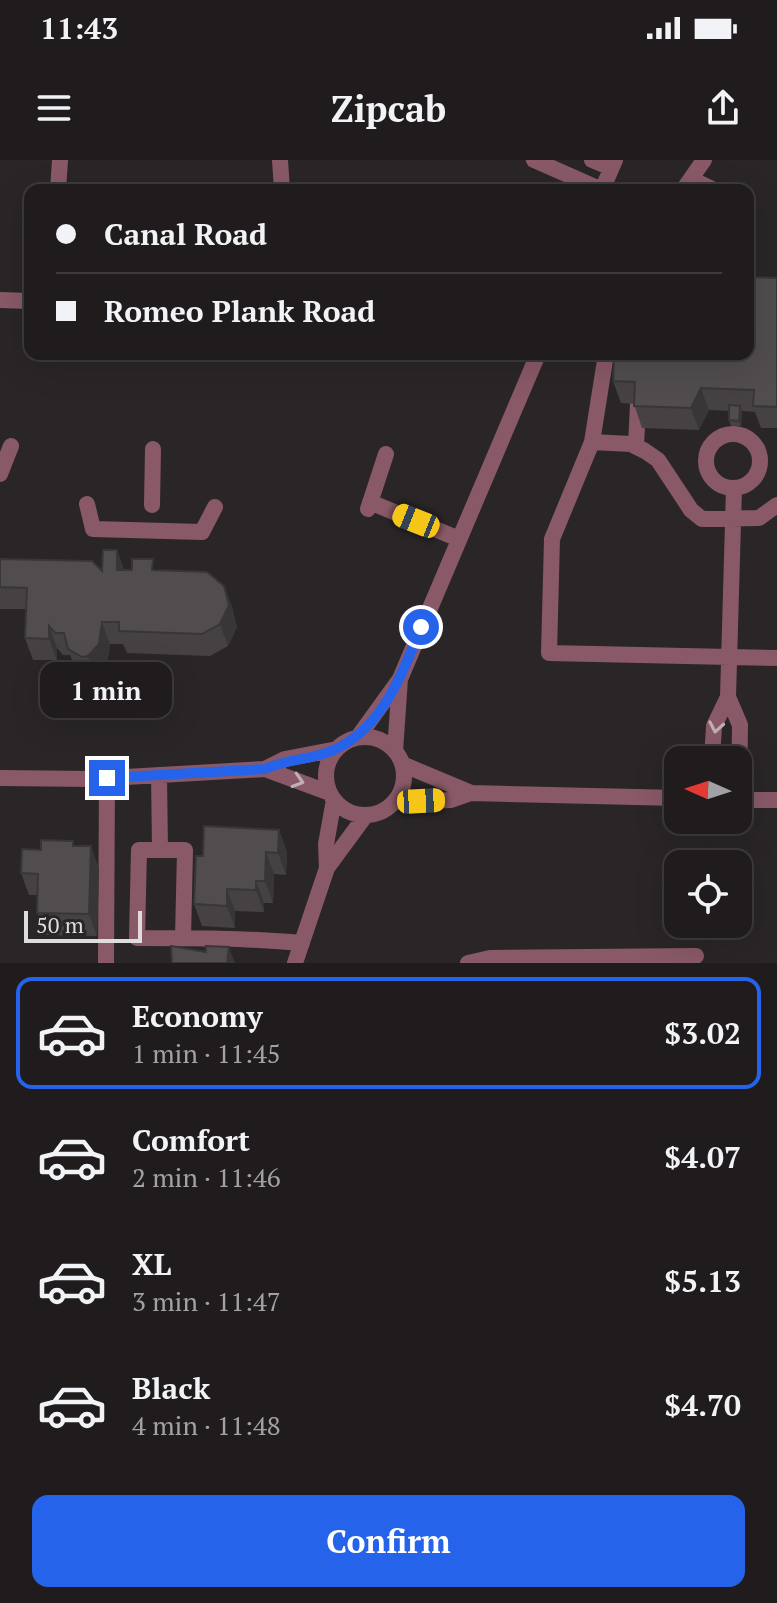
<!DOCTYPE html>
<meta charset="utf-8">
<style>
body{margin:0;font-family:"PT Serif",serif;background:#2d292a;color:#f1f3f6;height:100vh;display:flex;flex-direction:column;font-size:30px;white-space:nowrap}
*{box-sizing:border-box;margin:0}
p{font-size:26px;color:#a2a1a4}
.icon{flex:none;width:44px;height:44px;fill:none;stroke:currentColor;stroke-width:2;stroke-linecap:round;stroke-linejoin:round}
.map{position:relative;height:803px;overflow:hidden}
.drawer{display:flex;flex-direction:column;background:#201c1d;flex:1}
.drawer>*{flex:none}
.top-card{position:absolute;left:24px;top:24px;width:730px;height:176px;border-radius:16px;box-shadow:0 8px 32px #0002,0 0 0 2px #3d3a3b;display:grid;align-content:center;height:176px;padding:0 32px;background:#201c1d}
.needle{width:52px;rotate:273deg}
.buttons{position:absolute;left:664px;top:586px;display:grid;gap:16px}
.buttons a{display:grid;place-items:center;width:88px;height:88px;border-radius:16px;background:#201c1d;box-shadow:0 8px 32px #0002,0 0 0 2px #3d3a3b;font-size:40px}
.scale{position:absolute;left:24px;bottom:20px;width:118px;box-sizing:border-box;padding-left:8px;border:4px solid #dfdcdd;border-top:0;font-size:22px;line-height:28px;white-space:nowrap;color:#dfdcdd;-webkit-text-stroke:6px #2a2627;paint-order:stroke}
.end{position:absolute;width:36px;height:36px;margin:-18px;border:10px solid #2563eb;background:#fff;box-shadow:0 0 0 4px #fff}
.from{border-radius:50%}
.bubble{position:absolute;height:56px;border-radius:16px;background:#201c1d;box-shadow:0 8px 32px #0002,0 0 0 2px #3d3a3b;font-size:26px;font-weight:800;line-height:56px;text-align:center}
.car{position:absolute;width:24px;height:48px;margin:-24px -12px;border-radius:10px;box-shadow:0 0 6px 2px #0007;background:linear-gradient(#f5c518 24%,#345 0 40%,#f5c518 0 76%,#345 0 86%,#f5c518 0)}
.top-card b{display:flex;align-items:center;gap:28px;height:76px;font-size:30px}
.top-card b+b{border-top:2px solid #3d3a3b}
.top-card i{width:20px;height:20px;background:#f1f3f6}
ul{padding:14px 0 0;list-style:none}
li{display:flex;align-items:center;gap:24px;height:112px;margin:0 16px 12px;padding:0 16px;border:4px solid transparent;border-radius:16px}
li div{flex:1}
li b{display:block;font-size:30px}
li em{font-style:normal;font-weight:800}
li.current{border-color:#2563eb}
li>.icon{width:72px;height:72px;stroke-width:1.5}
.cta{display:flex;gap:16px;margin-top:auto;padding:16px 32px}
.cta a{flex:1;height:92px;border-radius:16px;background:#2563eb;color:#fff;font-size:32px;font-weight:800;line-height:92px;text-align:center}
.status{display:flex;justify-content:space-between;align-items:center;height:56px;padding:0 40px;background:#201c1d;direction:ltr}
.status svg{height:22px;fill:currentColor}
header{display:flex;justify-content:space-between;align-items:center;height:104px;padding:0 32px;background:#201c1d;font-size:36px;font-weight:800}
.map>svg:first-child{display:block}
</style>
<div class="status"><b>11:43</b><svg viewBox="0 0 49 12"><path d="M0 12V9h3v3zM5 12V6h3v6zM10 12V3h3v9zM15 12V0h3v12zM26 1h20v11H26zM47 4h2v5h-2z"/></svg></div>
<header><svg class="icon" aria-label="menu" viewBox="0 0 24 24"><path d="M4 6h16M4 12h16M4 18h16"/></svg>Zipcab<svg class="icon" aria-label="share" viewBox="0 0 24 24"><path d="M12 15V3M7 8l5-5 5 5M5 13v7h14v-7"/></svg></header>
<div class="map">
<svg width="777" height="803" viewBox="0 0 777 803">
<rect width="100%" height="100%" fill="#2a2627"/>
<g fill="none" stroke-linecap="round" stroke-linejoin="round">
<!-- minor -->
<path stroke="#895967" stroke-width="16" d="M280,0L282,30
M534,0L602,30L615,0
M592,0L611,8
M691,19L712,29
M58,30L60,0
M683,30L704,0
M0,140L30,141
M606,194L592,282L552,379L549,493L777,498
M706 301a27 27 0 1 1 54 0a27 27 0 1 1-54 0Z
M592,282L631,284L645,291L658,300L691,350L702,359L759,358L777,345
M636,286L638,244
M0,314L11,286
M734,328L728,537L740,565L739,640
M370,342L459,379
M87,344L93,369L202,372L215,347
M152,345L153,289
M368,349L386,294
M358,577L400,519L538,194
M326 616a39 39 0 1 1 78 0a39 39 0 1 1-78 0Z
M395,591L400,519
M712,600L714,566L728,537
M402,604L471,633
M265,609L330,633
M159,615L160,690
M0,618L91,619L265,609L285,599L337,589
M738,640H777
M394,642L451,640L471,633L678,638
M327,708L366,655
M183,778L185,690H139L137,778C192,778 247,778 302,783
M106,803L107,618
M295,803L327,708L326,684L334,640
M468,803L490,798L696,796"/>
</g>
<!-- wall -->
<path fill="#464243" d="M777,118V268H761L755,252L742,251L741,266H731L729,260V251L709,250L699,270L642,268L634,244L621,243L613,221L635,197Z
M117,390L124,410H157L224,426L232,447L237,467L228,486L210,496L127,493L123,484H110L107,506L96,518L90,519L76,511L70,495H63L57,488V500H33L25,478L26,449H0V399L102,411Z
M279,670L287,692L286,715L274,714L273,743H264V752L235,751V768L202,766L194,744L203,696Z
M73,681L74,686L99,708L97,776L45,775L37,753V735H29L21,713L41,690Z"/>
<!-- shaded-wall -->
<path fill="#393637" d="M701,228L709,250L699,270L691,248Z
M740,246L742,251L741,266L739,261Z
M117,390L125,412L117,410Z
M224,426L232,447L237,467L228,486L220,464Z
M102,462L110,484L107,506L96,518L88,496Z
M49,466L57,488V500L49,479Z
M279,670L287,692L286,715L278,693Z
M91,686L99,708L97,776L89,754Z
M266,692L274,714L273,743L265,721Z
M256,721L264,743V752L256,730Z
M227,729L235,751V768L227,746Z
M229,787L235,803H227Z"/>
<!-- building -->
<path fill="#514d4e" stroke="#393637" stroke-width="2" d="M748,117L777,118V247L753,246L754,230L701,228L691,248L634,246L635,222L613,221L614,196L635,197V194H748Z
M729,245L740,246L739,261L729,260Z
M103,390H117V410H132V399H153L152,410L207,412L224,426L229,445L220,464L202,474L119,471V462H102L99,484L88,496L82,497L68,489L64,473H55L49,466V479L25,478L27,428L0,427V399L92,401L102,411Z
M204,666L279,670L278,693L266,692L265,721H256V730L227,729V746L194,744L196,696H203Z
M41,680L73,681V686H91L89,754L37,753L38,714L21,713L22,689L41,690Z
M171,786L206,792V786L229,787L227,803H172Z"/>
<!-- one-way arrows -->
<defs><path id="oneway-chevron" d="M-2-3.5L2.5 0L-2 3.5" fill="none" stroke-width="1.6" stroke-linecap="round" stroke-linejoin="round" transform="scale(2)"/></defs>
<g stroke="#c1aeb4">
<use href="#oneway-chevron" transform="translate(716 567) rotate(100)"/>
<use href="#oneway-chevron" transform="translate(298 621) rotate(17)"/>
</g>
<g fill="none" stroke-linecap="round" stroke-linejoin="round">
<!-- route -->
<path stroke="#2563eb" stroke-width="10" d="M107,618L265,609C288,598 314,600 336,589C383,566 403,513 421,467"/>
</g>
</svg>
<div class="buttons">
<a><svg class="needle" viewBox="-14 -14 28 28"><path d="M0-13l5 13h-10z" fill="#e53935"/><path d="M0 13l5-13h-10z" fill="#a2a1a4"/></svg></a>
<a><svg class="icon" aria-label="locate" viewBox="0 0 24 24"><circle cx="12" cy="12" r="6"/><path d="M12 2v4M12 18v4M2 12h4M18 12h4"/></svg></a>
</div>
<div class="scale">50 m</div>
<i class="end from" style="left:421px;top:467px"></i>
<i class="end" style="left:107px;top:618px"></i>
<div class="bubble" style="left:40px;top:502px;width:132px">1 min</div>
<i class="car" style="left:416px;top:361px;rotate:292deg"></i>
<i class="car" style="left:421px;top:641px;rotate:87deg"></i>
<div class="top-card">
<b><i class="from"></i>Canal Road</b>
<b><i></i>Romeo Plank Road</b>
</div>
</div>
<section class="drawer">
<ul>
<li class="current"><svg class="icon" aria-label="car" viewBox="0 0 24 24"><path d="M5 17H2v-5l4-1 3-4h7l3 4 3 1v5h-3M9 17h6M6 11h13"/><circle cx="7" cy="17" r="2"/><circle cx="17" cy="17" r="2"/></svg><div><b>Economy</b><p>1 min · 11:45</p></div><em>$3.02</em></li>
<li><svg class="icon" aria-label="car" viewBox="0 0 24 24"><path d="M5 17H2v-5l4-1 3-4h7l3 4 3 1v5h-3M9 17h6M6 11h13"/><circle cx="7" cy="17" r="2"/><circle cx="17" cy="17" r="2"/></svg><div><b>Comfort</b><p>2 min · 11:46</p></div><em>$4.07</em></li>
<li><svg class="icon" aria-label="car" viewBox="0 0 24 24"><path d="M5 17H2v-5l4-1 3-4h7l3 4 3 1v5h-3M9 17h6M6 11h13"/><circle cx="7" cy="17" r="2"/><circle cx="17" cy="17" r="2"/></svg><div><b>XL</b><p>3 min · 11:47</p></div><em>$5.13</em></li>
<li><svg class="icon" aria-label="car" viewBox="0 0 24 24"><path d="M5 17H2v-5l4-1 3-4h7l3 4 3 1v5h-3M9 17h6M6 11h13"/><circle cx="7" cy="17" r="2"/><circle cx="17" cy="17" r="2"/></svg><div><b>Black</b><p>4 min · 11:48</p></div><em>$4.70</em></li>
</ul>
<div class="cta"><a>Confirm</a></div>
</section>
